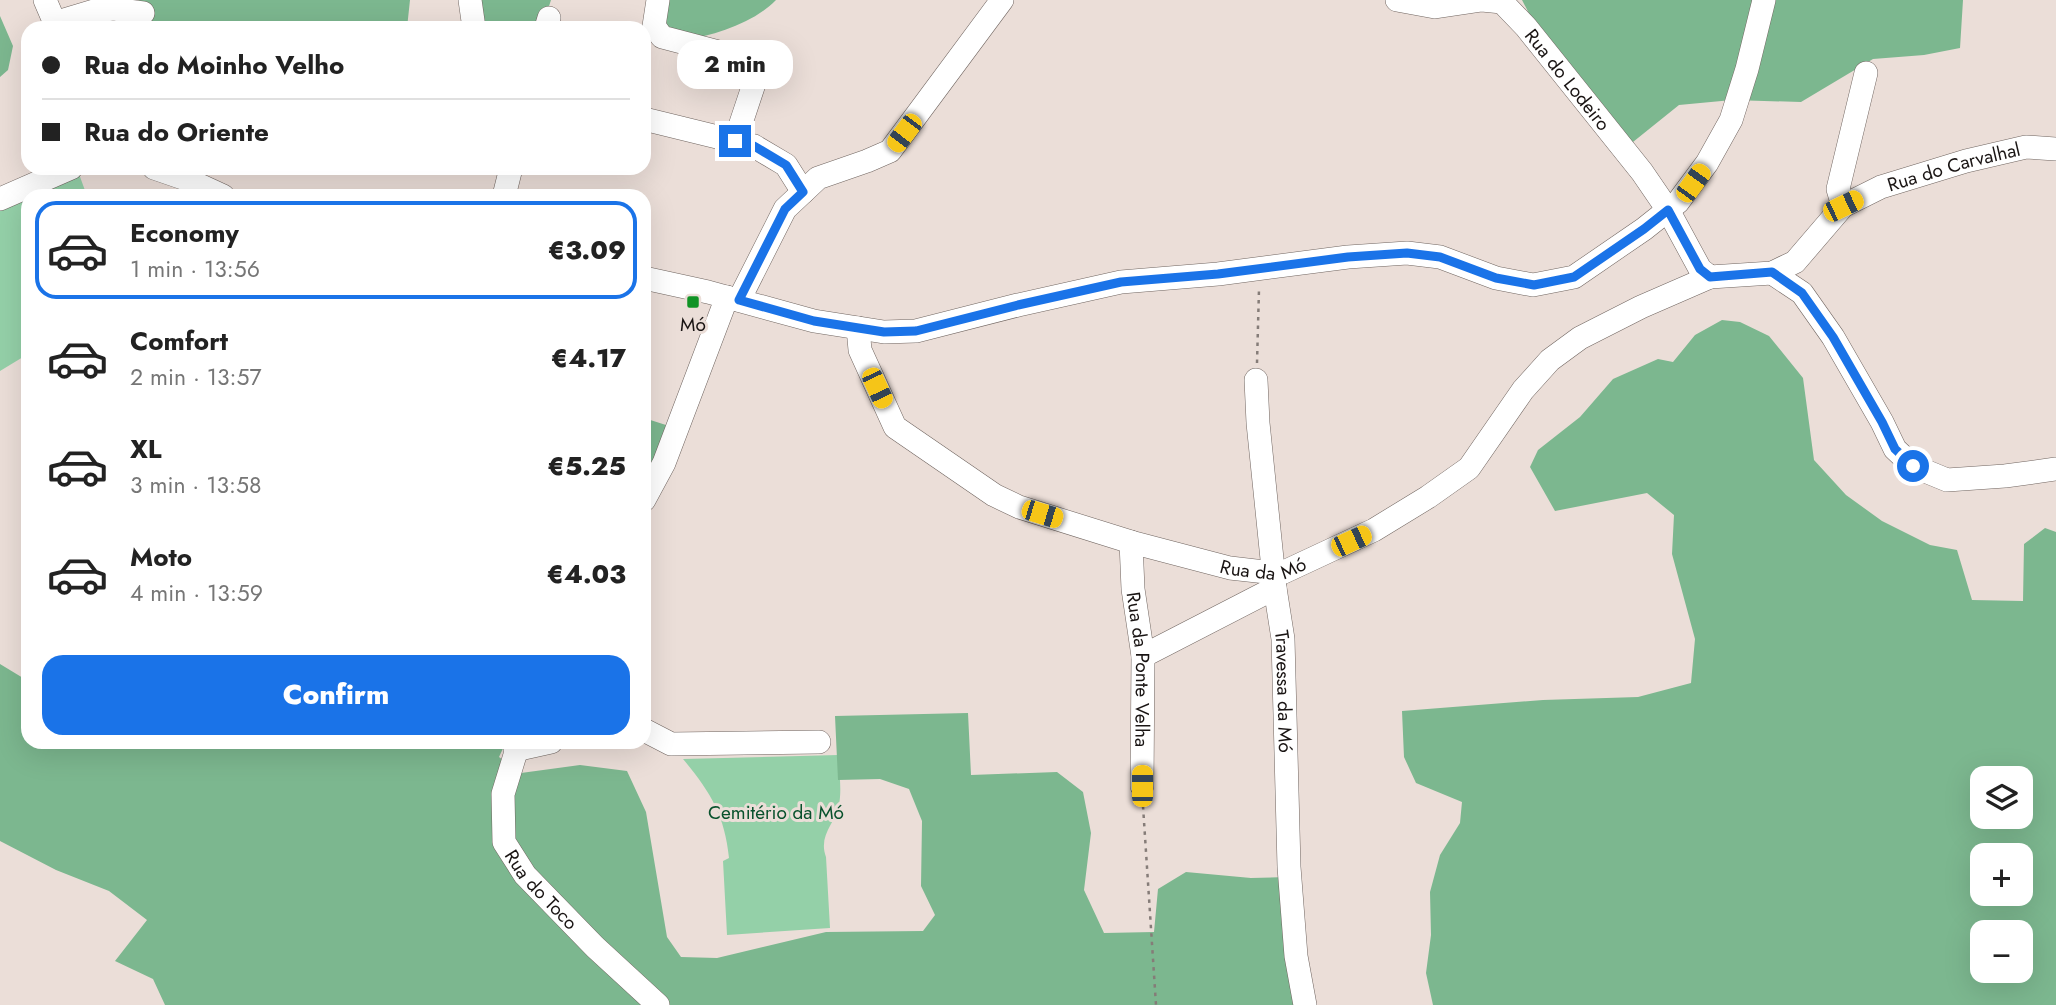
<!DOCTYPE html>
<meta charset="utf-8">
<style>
body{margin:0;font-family:Jost,sans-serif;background:#f2f2f2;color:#222;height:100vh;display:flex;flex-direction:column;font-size:26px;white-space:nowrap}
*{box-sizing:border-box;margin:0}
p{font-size:23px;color:#767676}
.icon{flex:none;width:38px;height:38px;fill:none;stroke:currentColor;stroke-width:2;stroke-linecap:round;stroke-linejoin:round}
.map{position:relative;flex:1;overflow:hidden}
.drawer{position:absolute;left:21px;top:189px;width:630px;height:560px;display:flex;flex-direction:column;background:#fff;border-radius:21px;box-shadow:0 7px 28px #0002}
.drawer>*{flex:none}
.hud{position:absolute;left:21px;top:21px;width:630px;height:154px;border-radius:21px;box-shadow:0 7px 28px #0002;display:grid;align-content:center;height:154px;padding:0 21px;background:#fff}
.fabs{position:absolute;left:1970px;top:766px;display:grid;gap:14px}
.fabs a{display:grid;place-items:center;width:63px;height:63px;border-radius:14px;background:#fff;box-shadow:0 7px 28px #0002;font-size:35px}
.end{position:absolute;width:32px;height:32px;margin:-16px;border:9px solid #1a73e8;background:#fff;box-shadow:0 0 0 4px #fff}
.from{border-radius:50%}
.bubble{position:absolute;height:49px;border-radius:21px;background:#fff;box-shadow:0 7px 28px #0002;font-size:23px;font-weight:800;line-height:49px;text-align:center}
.car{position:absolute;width:21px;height:42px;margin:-21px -10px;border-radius:9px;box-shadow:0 0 5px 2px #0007;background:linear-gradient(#f5c518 24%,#345 0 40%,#f5c518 0 76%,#345 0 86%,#f5c518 0)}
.hud b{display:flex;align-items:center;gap:24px;height:66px;font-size:26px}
.hud b+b{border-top:2px solid #e0e0e0}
.hud i{width:18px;height:18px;background:#222}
ul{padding:12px 0 0;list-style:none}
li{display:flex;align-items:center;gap:21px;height:98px;margin:0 14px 10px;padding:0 7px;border:4px solid transparent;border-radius:21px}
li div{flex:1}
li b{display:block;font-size:26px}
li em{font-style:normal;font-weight:800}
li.selected{border-color:#1a73e8}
li>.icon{width:63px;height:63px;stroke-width:1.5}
.cta{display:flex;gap:14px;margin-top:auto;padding:14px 21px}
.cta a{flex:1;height:80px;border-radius:21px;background:#1a73e8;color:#fff;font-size:28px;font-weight:800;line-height:80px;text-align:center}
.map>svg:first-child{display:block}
</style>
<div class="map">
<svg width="2056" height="1005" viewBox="0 0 2056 1005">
<rect width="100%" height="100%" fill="#ebded8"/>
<!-- green -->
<path fill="#94d0a8" d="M79,174L87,196H29Z
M28,196V354L0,371V210Z
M838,755C839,771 842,789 839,805C835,824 818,835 826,857L830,928L727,935L723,861L729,858C725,816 710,791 683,759Z"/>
<!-- forest -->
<path fill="#7cb78f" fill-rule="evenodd" d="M139,0H410L407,28H138L133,8Z
M471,0H551L542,28H482Z
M667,0H776C752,24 716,34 683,41L666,30Z
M1522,0H1963L1960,48L1924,55L1873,59L1801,102L1732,100L1679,105L1628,146L1534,23Z
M0,16L13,46L8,70L0,77Z
M1722,320L1740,322L1769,336L1803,378L1814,460L1846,495L1882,521L1930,545L1957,550L1972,600L2023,601L2024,544L2045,528L2056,532V1005H1433L1426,973L1431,935L1430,892L1440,855L1460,823L1462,802L1416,783L1404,757L1402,711L1543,700L1638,697L1691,683L1695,639L1672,554L1674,515L1647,493L1555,511L1530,467L1538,450L1580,417L1613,379L1658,359L1673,362L1695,335ZM1983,779H2021V817H1983ZM1983,856H2021V894H1983ZM1983,933H2021V971H1983Z
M644,418L666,425L654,462L644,481Z
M0,664L28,681V742H506L499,757L521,773L580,765L627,771L646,812L667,937L681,957L717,958L826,932L923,931L935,915L921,886L922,821L909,789L880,779L838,780L835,716L968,713L971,775L1057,772L1083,792L1091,833L1084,890L1104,933L1154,932L1158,889L1186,872L1251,878L1288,877L1303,1005H165L153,979L115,961L147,920L109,891L56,870L0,841Z"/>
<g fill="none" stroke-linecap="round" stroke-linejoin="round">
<!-- minor casing -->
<g stroke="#706560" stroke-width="24">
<g id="minor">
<path d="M45,0L57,28"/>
<path d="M470,0L474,28"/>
<path d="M658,0L654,26L662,37L761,63L735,141"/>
<path id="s1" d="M1397,0L1435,7L1482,0L1502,2L1526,27L1642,172L1668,210L1700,269L1710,277L1772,273L1795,262L1843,206L1881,187L1966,161L2026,147L2056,149"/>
<path d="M54,23L94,11L114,9L143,13"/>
<path d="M546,28L549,18"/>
<path d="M644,119L754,146L786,165L803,192"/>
<path d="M154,168L186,179L223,196"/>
<path d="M504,196L511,168"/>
<path d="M0,199L71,168"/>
<path d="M1843,206L1838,189L1866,73"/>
<path d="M1772,273L1802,293L1833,337L1882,422L1895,449L1913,466L1947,480L2005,476L2056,469"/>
<path d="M644,278L708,292L814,321L884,332L916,331L1018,305L1121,282L1218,274L1348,257L1407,253L1440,257L1496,278L1533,285L1574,277L1644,229L1678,202L1707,163L1731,120L1747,69L1764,0"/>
<path d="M739,300L785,209L818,178L867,161L890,151L1002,0"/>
<path id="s2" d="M858,328L860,350L895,427L994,495L1019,507L1131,542L1230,568L1274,573L1284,572L1374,530L1428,497L1469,468L1523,390L1550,360L1580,338L1641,307L1710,277"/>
<path id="s3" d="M1256,380L1258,423L1275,588L1283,639L1289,867L1296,956L1305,1005"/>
<path d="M644,500L664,463L727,297"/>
<path id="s4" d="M1131,542L1133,589L1143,656L1142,786"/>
<path d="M1143,656L1275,588"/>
<path d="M644,730L671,744L819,742"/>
<path id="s5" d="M519,742L503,794L504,842L525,875L595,947L658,1005"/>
<path d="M515,750L551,742"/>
</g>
</g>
<!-- path -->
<path stroke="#857c78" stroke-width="2.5" stroke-dasharray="3.5 5" stroke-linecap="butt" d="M1257,363L1259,289
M1143,806L1156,1005"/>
<!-- minor -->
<use href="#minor" stroke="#fff" stroke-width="23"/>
</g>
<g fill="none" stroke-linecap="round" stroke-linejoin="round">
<!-- route -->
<path stroke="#1a73e8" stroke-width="9" d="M735,141L754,146L786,165L803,192L785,209L739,300L814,321L884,332L916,331L1018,305L1121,282L1218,274L1348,257L1407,253L1440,257L1496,278L1534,285L1574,277L1644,229L1668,210L1700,269L1710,277L1772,272L1802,293L1833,337L1882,422L1895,449L1913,466"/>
</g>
<!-- markers -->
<rect fill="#109325" stroke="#ebded8" stroke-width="2.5" x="686" y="295" width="14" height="14" rx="3.5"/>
<g text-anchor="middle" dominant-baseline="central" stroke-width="6" stroke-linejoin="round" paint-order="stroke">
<!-- street labels -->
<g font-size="19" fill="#191413" stroke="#ebded8">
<text stroke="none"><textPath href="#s1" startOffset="208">Rua do Lodeiro</textPath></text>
<text stroke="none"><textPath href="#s1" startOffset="732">Rua do Carvalhal</textPath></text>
<text stroke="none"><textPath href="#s2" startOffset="508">Rua da Mó</textPath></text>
<text stroke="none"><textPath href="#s4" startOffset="128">Rua da Ponte Velha</textPath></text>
<text stroke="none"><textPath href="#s3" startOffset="313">Travessa da Mó</textPath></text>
<text stroke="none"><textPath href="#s5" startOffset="163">Rua do Toco</textPath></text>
</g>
<!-- poi labels -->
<g font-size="19" fill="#191413" stroke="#ebded8">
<text x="693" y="324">Mó</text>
</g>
<!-- park labels -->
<g font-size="19" fill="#08512c" stroke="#ebded8">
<text x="776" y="812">Cemitério da Mó</text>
</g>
</g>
</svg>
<div class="fabs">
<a><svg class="icon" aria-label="layers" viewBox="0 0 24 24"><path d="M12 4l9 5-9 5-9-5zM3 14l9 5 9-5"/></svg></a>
<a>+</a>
<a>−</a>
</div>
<i class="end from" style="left:1913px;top:466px"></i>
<i class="end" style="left:735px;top:141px"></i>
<div class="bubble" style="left:677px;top:40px;width:116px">2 min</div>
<i class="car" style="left:904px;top:133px;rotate:217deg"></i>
<i class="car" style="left:1693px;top:183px;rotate:36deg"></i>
<i class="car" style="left:1843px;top:206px;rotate:64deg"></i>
<i class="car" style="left:877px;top:388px;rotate:155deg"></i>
<i class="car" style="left:1042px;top:514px;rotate:107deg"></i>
<i class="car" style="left:1351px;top:541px;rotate:65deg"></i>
<i class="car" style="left:1142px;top:786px;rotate:0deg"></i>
<div class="hud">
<b><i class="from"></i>Rua do Moinho Velho</b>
<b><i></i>Rua do Oriente</b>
</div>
<section class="drawer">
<ul>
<li class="selected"><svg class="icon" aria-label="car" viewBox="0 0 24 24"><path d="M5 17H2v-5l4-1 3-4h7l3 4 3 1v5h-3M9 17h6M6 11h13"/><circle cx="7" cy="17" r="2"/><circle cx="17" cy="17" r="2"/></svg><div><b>Economy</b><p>1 min · 13:56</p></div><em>€3.09</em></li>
<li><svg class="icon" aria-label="car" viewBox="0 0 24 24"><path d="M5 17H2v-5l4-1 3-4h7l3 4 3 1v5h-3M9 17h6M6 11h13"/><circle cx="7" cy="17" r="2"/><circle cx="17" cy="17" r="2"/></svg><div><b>Comfort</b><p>2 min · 13:57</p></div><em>€4.17</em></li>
<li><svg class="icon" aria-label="car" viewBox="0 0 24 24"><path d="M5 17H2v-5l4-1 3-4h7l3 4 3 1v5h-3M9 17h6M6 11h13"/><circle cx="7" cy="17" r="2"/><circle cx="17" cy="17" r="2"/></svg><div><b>XL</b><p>3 min · 13:58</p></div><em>€5.25</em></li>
<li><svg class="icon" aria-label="car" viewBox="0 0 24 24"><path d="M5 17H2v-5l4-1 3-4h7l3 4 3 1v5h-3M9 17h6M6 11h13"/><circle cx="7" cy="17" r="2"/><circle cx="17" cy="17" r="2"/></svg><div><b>Moto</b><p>4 min · 13:59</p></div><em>€4.03</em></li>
</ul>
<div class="cta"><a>Confirm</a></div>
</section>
</div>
